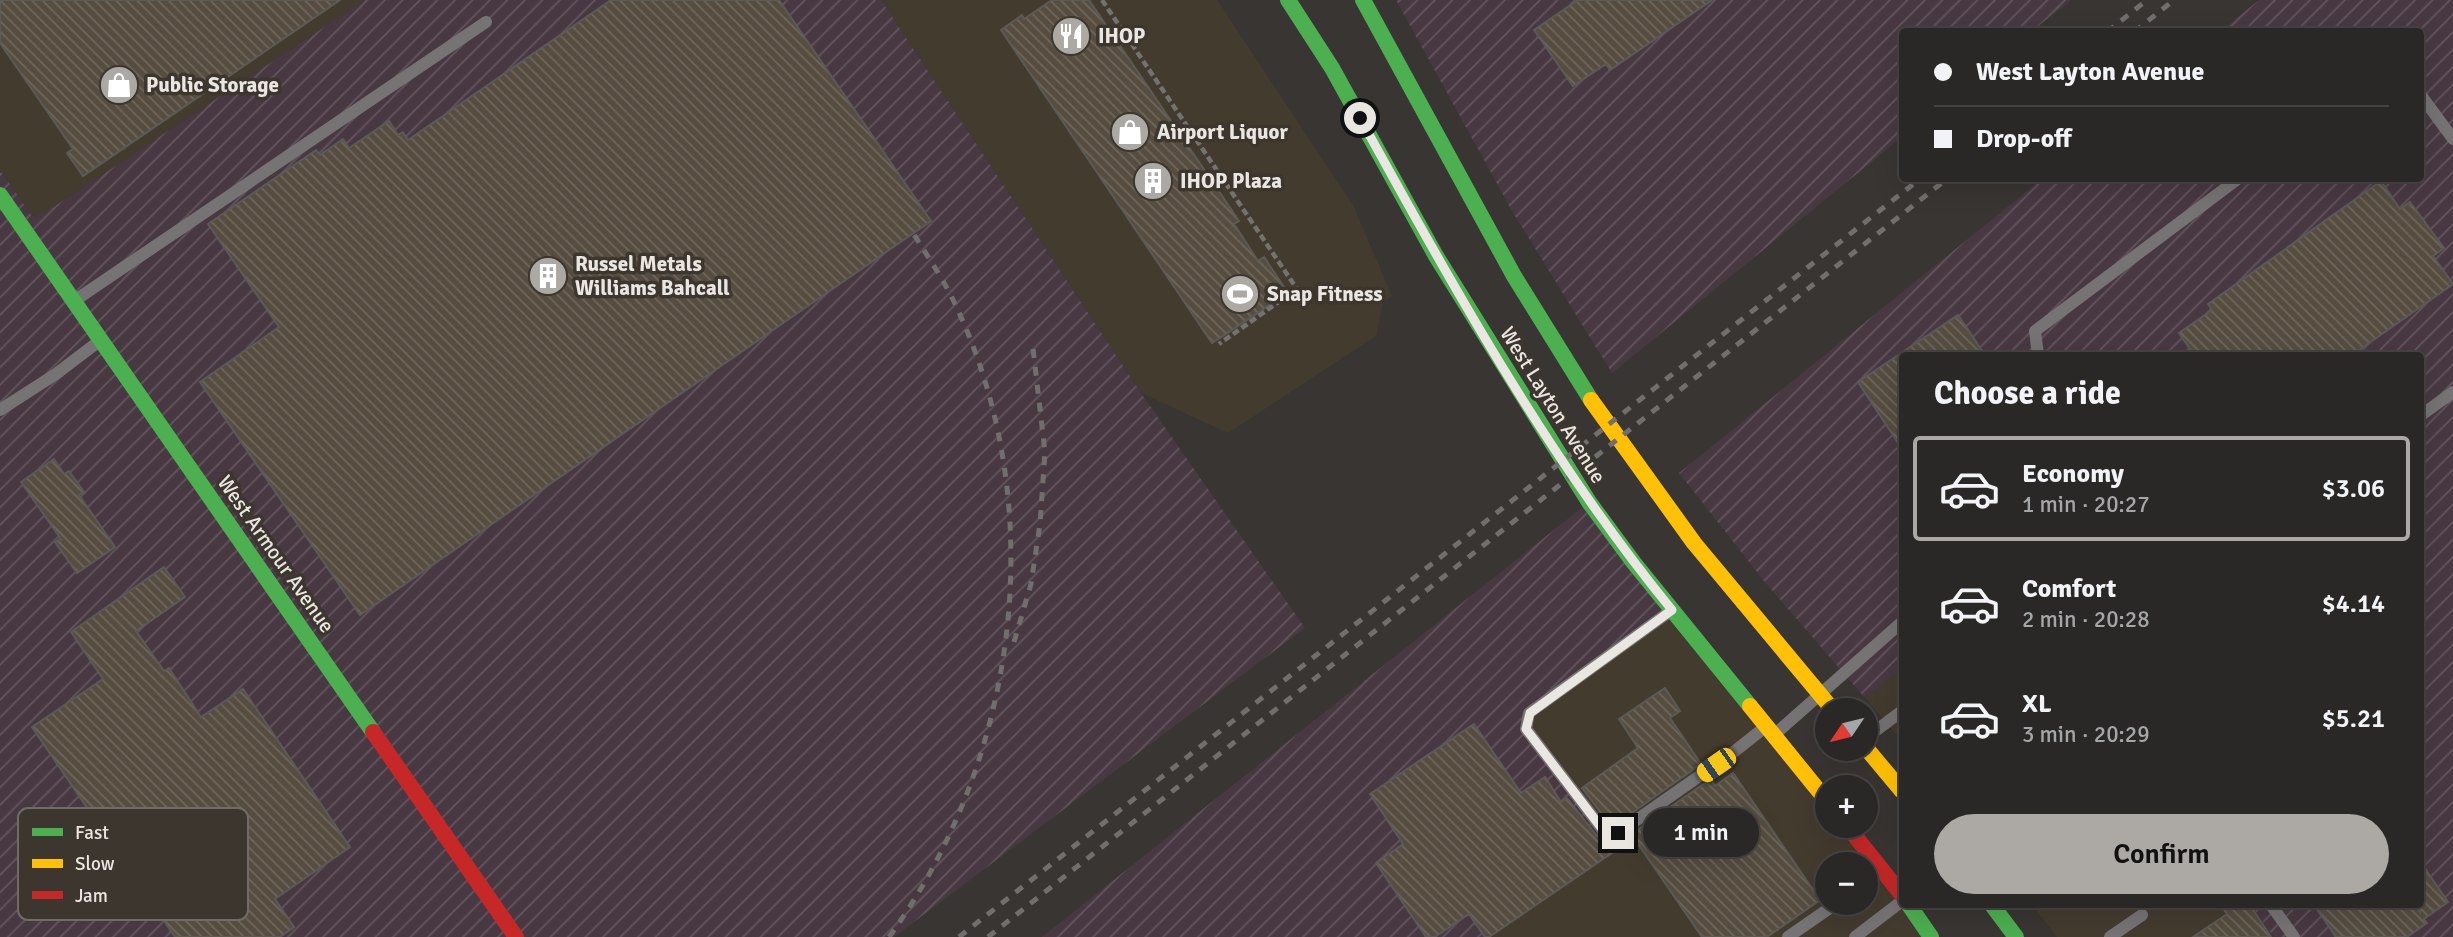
<!DOCTYPE html>
<meta charset="utf-8">
<style>
body{margin:0;font-family:Signika,sans-serif;background:#363432;color:#f1f3f6;height:100vh;display:flex;flex-direction:column;font-size:26px;white-space:nowrap}
*{box-sizing:border-box;margin:0}
p{font-size:23px;color:#a5a6a7}
.icon{flex:none;width:38px;height:38px;fill:none;stroke:currentColor;stroke-width:2;stroke-linecap:round;stroke-linejoin:round}
.map{position:relative;flex:1;overflow:hidden}
.sheet{position:absolute;left:1899px;top:352px;width:525px;height:556px;display:flex;flex-direction:column;background:#2a2826;border-radius:7px;box-shadow:0 7px 28px #0002,0 0 0 2px #464443}
.sheet>*{flex:none}
.guide{position:absolute;left:1899px;top:28px;width:525px;height:154px;border-radius:7px;box-shadow:0 7px 28px #0002,0 0 0 2px #464443;display:grid;align-content:center;height:154px;padding:0 35px;background:#2a2826}
.needle{width:46px;rotate:235deg}
.buttons{position:absolute;left:1815px;top:698px;display:grid;gap:14px}
.buttons a{display:grid;place-items:center;width:63px;height:63px;border-radius:50%;background:#2a2826;box-shadow:0 7px 28px #0002,0 0 0 2px #464443;font-size:35px}
.end{position:absolute;width:32px;height:32px;margin:-16px;border:9px solid #eae6e1;background:#111;box-shadow:0 0 0 4px #111}
.from{border-radius:50%}
.bubble{position:absolute;height:49px;border-radius:24px;background:#2a2826;box-shadow:0 7px 28px #0002,0 0 0 2px #464443;font-size:23px;font-weight:600;line-height:49px;text-align:center}
.car{position:absolute;width:21px;height:42px;margin:-21px -10px;border-radius:9px;box-shadow:0 0 5px 2px #0007;background:linear-gradient(#f5c518 24%,#345 0 40%,#f5c518 0 76%,#345 0 86%,#f5c518 0)}
.guide b{display:flex;align-items:center;gap:24px;height:66px;font-size:26px}
.guide b+b{border-top:2px solid #464443}
.guide i{width:18px;height:18px;background:#f1f3f6}
ul{padding:0;list-style:none}
li{display:flex;align-items:center;gap:21px;height:105px;margin:0 14px 10px;padding:0 21px;border:4px solid transparent;border-radius:7px}
li div{flex:1}
li b{display:block;font-size:26px}
li em{font-style:normal;font-weight:600}
li.selected{border-color:#aca8a4}
li>.icon{width:63px;height:63px;stroke-width:1.5}
h2{padding:0 35px;font-size:32px;line-height:84px}
.cta{display:flex;gap:14px;margin-top:auto;padding:14px 35px}
.cta a{flex:1;height:80px;border-radius:42px;background:#aca8a4;color:#111;font-size:28px;font-weight:600;line-height:80px;text-align:center}
.map>svg:first-child{display:block}
</style>
<div class="map">
<svg width="2453" height="937" viewBox="0 0 2453 937">
<defs>
<pattern id="industrial-furrows" width="10" height="10" patternUnits="userSpaceOnUse" patternTransform="scale(1.75)"><rect width="10" height="10" fill="#483842"/><path d="M-1 1l2-2M0 10L10 0M9 11l2-2" fill="none" stroke="#63555d"/></pattern>
<pattern id="building-back-hatch" width="6" height="6" patternUnits="userSpaceOnUse" patternTransform="scale(1.75)"><rect width="6" height="6" fill="#564d40"/><path d="M-1 5l2 2M0 0l6 6M5-1l2 2" fill="none" stroke="#6e675b"/></pattern>
</defs>
<rect width="100%" height="100%" fill="#383532"/>
<!-- built -->
<path fill="#443b2f" fill-rule="evenodd" d="M0,0H365L46,212L32,216L0,170Z
M881,0H1217L1353,205L1392,296L1383,303L1376,336L1228,433L1141,393Z
M1675,614L1827,801V826H1847L1931,937H1492L1490,935L1613,849L1519,727ZM1827,864H1866V903H1827Z
M1902,669V741L1864,697Z
M2032,905H2251L2274,937H2057Z"/>
<!-- industrial -->
<path fill="url(#industrial-furrows)" d="M365,0H881L1141,393L1305,628L894,937H0V170L32,216L46,212Z
M1396,0H2071L2032,31L1902,32V137L1612,373L1512,211Z
M2259,0H2453V937H2274L2251,905H2420V355H1902V669L1864,697L1764,581L1679,473L2042,179L2420,178V32L2221,31Z
M1589,502L1675,614L1519,726L1613,849L1490,935L1492,937H1042Z"/>
<!-- building -->
<path fill="url(#building-back-hatch)" stroke="#5c5a57" stroke-width="2" d="M0,0H340L83,176L67,153L73,149L0,43Z
M611,0H779L931,221L360,615L200,382L279,327L208,224L316,150L320,155L343,139L349,148L389,121L398,135L403,132L408,140Z
M1052,0H1089L1239,221L1234,224L1258,261L1264,257L1288,293L1212,343L1001,30L1022,15L1024,19Z
M1578,0H1712L1610,70L1606,64L1573,86L1534,30Z
M2381,181L2400,209L2410,202L2444,248L2433,256L2453,284L2352,355H2194L2179,333L2212,310L2208,304Z
M1958,315L1985,355H1902V449L1858,382Z
M54,459L64,474L69,471L84,492L79,495L115,547L77,573L55,542L61,539L21,482Z
M164,567L185,597L136,631L164,671L169,668L201,717L243,689L350,847L275,899L294,927L280,937H175L32,727L103,679L71,632Z
M1665,688L1680,711L1670,718L1701,764L1616,824L1608,822L1582,788L1638,748L1619,719Z
M1474,724L1521,793L1545,777L1561,802L1567,798L1597,836L1616,842L1623,840L1711,779L1715,786L1733,773L1820,900L1767,937H1702L1634,838L1489,937H1485L1469,914L1435,937H1426L1376,863L1403,844L1370,794Z
M2420,861L2448,902L2424,919L2427,923L2407,937H2336L2314,905H2416L2420,912Z
M2221,905H2250L2271,937H2193L2227,914Z"/>
<g fill="none" stroke-linecap="round" stroke-linejoin="round">
<!-- path -->
<path stroke="#747271" stroke-width="4.5" stroke-dasharray="7 3.5" stroke-linecap="butt" d="M1102,0L1297,289L1219,344"/>
<!-- lane -->
<path stroke="#757373" stroke-width="12" d="M2420,94L2453,139
M74,301L486,22
M2038,355L2035,331L2239,178
M0,410L56,374L98,342
M2420,416L2453,392
M1669,612L1529,713L1526,729L1603,830L1618,833L1735,751L1764,728
M1774,735L1902,622
M1866,738L1902,711
M2271,905L2294,937
M1788,937L1837,903
M1855,937L1902,901
M2110,937L2142,915"/>
<!-- fast -->
<path stroke="#4caf50" stroke-width="16" d="M1288,0L1332,68L1436,256L1589,502L1634,563L1750,706
M1363,0L1514,276L1591,400
M0,195L373,732
M1909,905L1931,937
M1992,905L2016,937"/>
<!-- slow -->
<path stroke="#ffc107" stroke-width="16" d="M1591,400L1694,543L1833,710
M1750,706L1827,801
M1866,748L1902,791"/>
<!-- jam -->
<path stroke="#c62828" stroke-width="16" d="M373,732L516,937
M1847,826L1902,895"/>
<!-- rail -->
<path stroke="#706f6e" stroke-width="5" stroke-dasharray="9 9" stroke-linecap="butt" d="M2107,32L2147,0
M2134,32L2174,0
M1014,642L1031,584L1040,524L1045,452L1032,340
M889,937C1019,759 1051,507 956,306C944,280 928,257 913,233
M959,937L1921,178
M988,937L1948,178"/>
</g>
<g fill="none" stroke-linecap="round" stroke-linejoin="round">
<!-- route -->
<path stroke="#eae6e1" stroke-width="9" d="M1360,118C1454,288 1549,460 1672,610L1530,713L1526,729L1603,830L1618,833"/>
</g>
<!-- icons -->
<defs>
<g id="restaurant-disc" transform="scale(2.0125)"><circle r="9.5" fill="#aca8a4" stroke="#3c362e"/><path d="M-5-6h1v4h1v-4h1v4h1v-4h1v5L-1.5 .5V6h-2V.5L-5-1ZM5-6V6H3V1.5H1.5Q1.5-4 5-6Z" fill="#fff"/></g>
<g id="shop-disc" transform="scale(2.0125)"><circle r="9.5" fill="#aca8a4" stroke="#3c362e"/><path d="M-5-2.5h2.3a2.7 3.5 0 0 1 5.4 0H5L5.5 6h-11ZM-1.5-2.5h3a1.5 2.3 0 0 0-3 0Z" fill="#fff"/></g>
<g id="building-disc" transform="scale(2.0125)"><circle r="9.5" fill="#aca8a4" stroke="#3c362e"/><path d="M-4-6H4V6H1V3H-1V6H-4ZM-2.5-4.3h1.7v1.8h-1.7ZM.8-4.3h1.7v1.8H.8ZM-2.5-1h1.7V.8h-1.7ZM.8-1h1.7V.8H.8Z" fill="#fff"/></g>
<g id="stadium-disc" transform="scale(2.0125)"><circle r="9.5" fill="#aca8a4" stroke="#3c362e"/><path d="M0-5a6.5 5 0 1 0 0 10a6.5 5 0 1 0 0-10ZM-3.5-1.8h7v3.6h-7Z" fill="#fff"/></g>
</defs>
<g fill-rule="evenodd">
<use href="#restaurant-disc" x="1071" y="36"/>
<use href="#shop-disc" x="119" y="85"/>
<use href="#shop-disc" x="1130" y="132"/>
<use href="#building-disc" x="1153" y="181"/>
<use href="#building-disc" x="548" y="276"/>
<use href="#stadium-disc" x="1240" y="294"/>
</g>
<g text-anchor="middle" dominant-baseline="central" stroke-width="7" stroke-linejoin="round" paint-order="stroke">
<!-- poi labels -->
<g font-size="21" font-weight="bold" fill="#eae6e1" stroke="#3c362e" text-anchor="start">
<text x="1098" y="36">IHOP</text>
<text x="146" y="85">Public Storage</text>
<text x="1157" y="132">Airport Liquor</text>
<text x="1180" y="181">IHOP Plaza</text>
<text x="575" y="264">Russel Metals<tspan x="575" dy="24">Williams Bahcall</tspan></text>
<text x="1267" y="294">Snap Fitness</text>
</g>
<!-- street labels -->
<g font-size="21" fill="#eae6e1" stroke="#3c362e">
<text transform="translate(1553 405) rotate(58)">West Layton Avenue</text>
<text transform="translate(276 554) rotate(55)">West Armour Avenue</text>
</g>
</g>
<!-- legend -->
<rect x="18" y="808" width="230" height="112" rx="10" fill="#3c362e" stroke="#706b64" stroke-width="2"/>
<rect x="32" y="828" width="31" height="8" fill="#4caf50"/>
<rect x="32" y="859" width="31" height="9" fill="#ffc107"/>
<rect x="32" y="891" width="31" height="8" fill="#c62828"/>
<g font-size="19" fill="#eae6e1">
<text x="75" y="839">Fast</text>
<text x="75" y="870">Slow</text>
<text x="75" y="902">Jam</text>
</g>
</svg>
<div class="buttons">
<a><svg class="needle" viewBox="-14 -14 28 28"><path d="M0-13l5 13h-10z" fill="#e53935"/><path d="M0 13l5-13h-10z" fill="#a5a6a7"/></svg></a>
<a>+</a>
<a>−</a>
</div>
<i class="end from" style="left:1360px;top:118px"></i>
<i class="end" style="left:1618px;top:833px"></i>
<div class="bubble" style="left:1643px;top:808px;width:116px">1 min</div>
<i class="car" style="left:1716px;top:765px;rotate:235deg"></i>
<div class="guide">
<b><i class="from"></i>West Layton Avenue</b>
<b><i></i>Drop-off</b>
</div>
<section class="sheet">
<h2>Choose a ride</h2>
<ul>
<li class="selected"><svg class="icon" aria-label="car" viewBox="0 0 24 24"><path d="M5 17H2v-5l4-1 3-4h7l3 4 3 1v5h-3M9 17h6M6 11h13"/><circle cx="7" cy="17" r="2"/><circle cx="17" cy="17" r="2"/></svg><div><b>Economy</b><p>1 min · 20:27</p></div><em>$3.06</em></li>
<li><svg class="icon" aria-label="car" viewBox="0 0 24 24"><path d="M5 17H2v-5l4-1 3-4h7l3 4 3 1v5h-3M9 17h6M6 11h13"/><circle cx="7" cy="17" r="2"/><circle cx="17" cy="17" r="2"/></svg><div><b>Comfort</b><p>2 min · 20:28</p></div><em>$4.14</em></li>
<li><svg class="icon" aria-label="car" viewBox="0 0 24 24"><path d="M5 17H2v-5l4-1 3-4h7l3 4 3 1v5h-3M9 17h6M6 11h13"/><circle cx="7" cy="17" r="2"/><circle cx="17" cy="17" r="2"/></svg><div><b>XL</b><p>3 min · 20:29</p></div><em>$5.21</em></li>
</ul>
<div class="cta"><a>Confirm</a></div>
</section>
</div>
